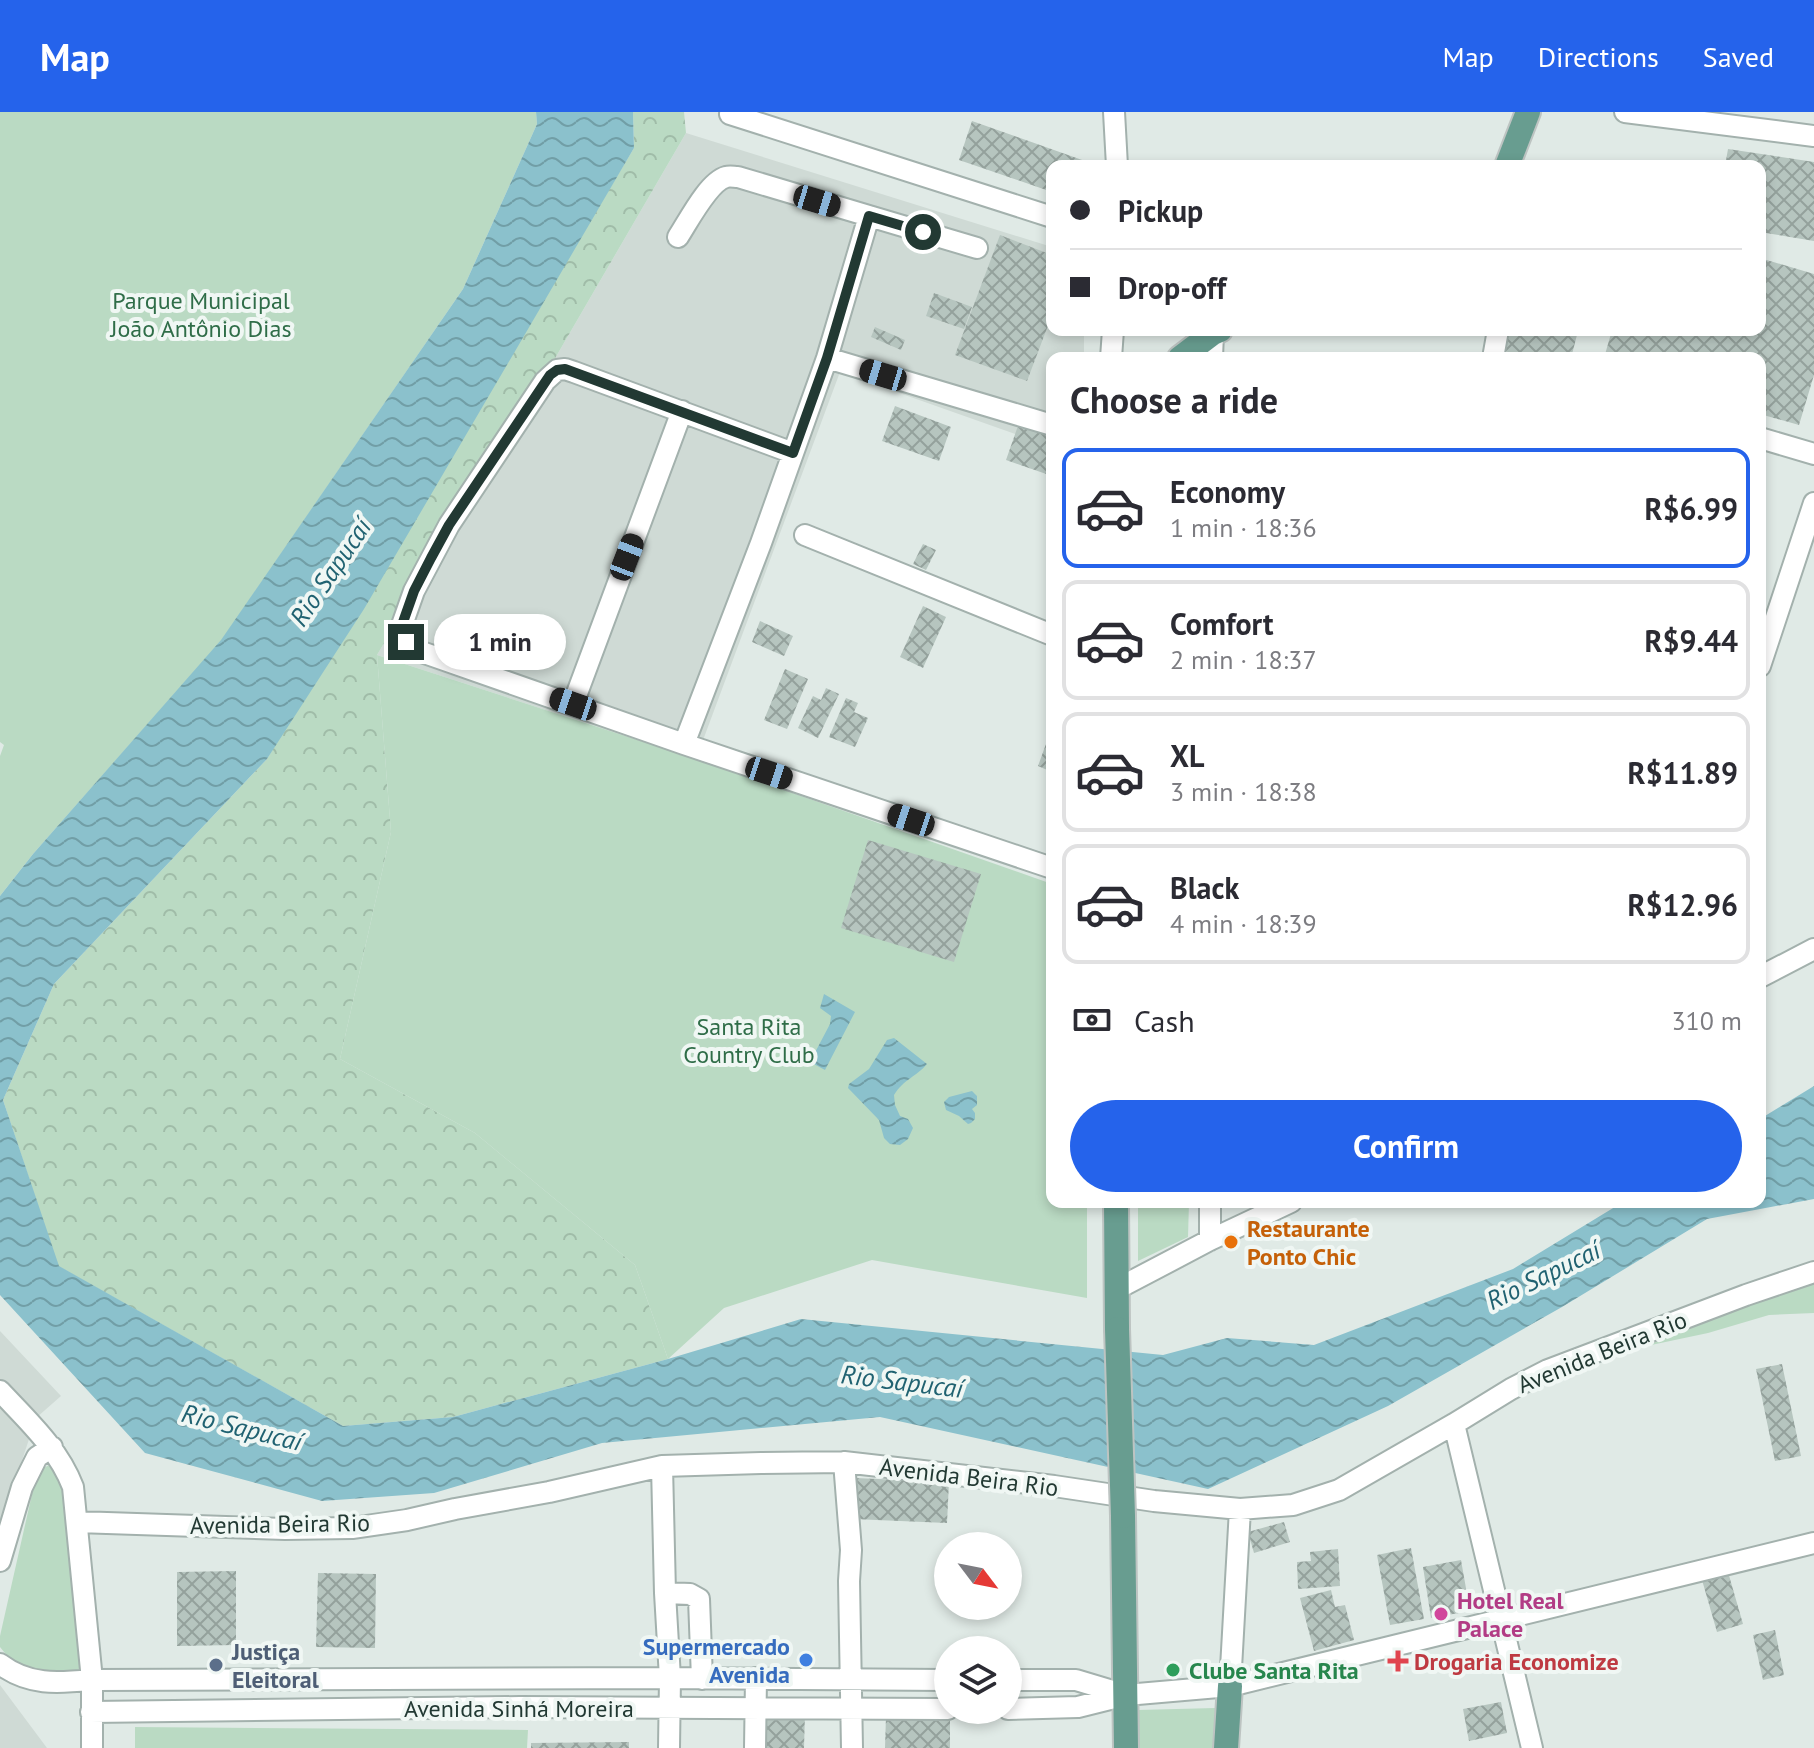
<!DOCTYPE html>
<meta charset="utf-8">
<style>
body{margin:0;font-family:"PT Sans",sans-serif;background:#f7f7f7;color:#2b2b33;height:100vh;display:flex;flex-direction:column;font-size:30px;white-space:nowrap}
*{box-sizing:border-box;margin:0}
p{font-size:26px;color:#7c7c81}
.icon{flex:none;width:44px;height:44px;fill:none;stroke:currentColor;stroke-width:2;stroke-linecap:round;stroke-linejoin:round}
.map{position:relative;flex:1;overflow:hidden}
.drawer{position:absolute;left:1046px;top:240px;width:720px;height:856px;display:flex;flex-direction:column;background:#fff;border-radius:16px;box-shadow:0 4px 12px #0003}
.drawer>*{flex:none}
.banner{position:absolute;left:1046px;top:48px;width:720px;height:176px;border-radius:16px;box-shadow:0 4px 12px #0003;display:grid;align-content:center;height:176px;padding:0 24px;background:#fff}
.needle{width:52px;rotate:122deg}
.buttons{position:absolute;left:934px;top:1420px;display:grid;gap:16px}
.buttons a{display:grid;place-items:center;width:88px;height:88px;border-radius:50%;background:#fff;box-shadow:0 4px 12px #0003;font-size:40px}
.end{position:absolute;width:36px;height:36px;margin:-18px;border:10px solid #223933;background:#fff;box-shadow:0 0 0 4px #fff}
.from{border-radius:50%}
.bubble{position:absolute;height:56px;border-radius:28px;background:#fff;box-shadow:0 4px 12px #0003;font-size:26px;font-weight:600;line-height:56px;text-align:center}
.car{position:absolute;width:24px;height:48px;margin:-24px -12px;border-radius:10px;box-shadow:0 0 6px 2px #0007;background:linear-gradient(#222 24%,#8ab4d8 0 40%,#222 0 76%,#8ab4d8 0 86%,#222 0)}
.banner b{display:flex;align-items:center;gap:28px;height:76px;font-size:30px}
.banner b+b{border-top:2px solid #e1e1e2}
.banner i{width:20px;height:20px;background:#2b2b33}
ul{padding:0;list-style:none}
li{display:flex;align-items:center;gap:24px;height:120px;margin:0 16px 12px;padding:0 8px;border:4px solid #e1e1e2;border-radius:16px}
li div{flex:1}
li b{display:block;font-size:30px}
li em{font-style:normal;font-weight:600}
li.current{border-color:#2563eb}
li>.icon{width:72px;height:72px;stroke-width:1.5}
h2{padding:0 24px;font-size:36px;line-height:96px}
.pay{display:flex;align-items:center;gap:20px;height:88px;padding:0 24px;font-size:30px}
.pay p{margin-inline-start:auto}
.action{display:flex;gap:16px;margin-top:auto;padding:16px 24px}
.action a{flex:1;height:92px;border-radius:48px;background:#2563eb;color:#fff;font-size:32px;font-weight:600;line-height:92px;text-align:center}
header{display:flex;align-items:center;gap:48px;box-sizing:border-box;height:112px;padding:0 40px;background:#2563eb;color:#fff}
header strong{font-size:38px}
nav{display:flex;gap:44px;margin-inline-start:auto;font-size:28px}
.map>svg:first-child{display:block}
</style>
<header>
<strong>Map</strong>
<nav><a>Map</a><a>Directions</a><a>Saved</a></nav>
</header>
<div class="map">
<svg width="1814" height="1636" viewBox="0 0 1814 1636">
<defs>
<pattern id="forest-crowns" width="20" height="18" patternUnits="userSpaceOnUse" patternTransform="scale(2)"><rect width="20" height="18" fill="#badac3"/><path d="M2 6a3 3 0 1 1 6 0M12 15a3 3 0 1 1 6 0" fill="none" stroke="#a0bca8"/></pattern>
<pattern id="water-waves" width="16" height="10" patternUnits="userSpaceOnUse" patternTransform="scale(2)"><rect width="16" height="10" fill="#8bc1cc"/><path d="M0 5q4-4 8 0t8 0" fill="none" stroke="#719ea6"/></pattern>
<pattern id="building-cross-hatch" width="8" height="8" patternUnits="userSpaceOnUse" patternTransform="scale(2)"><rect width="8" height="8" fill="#b6c5bf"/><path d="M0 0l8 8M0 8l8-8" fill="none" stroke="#94a19c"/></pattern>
</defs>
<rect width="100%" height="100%" fill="#e0eae6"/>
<!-- built -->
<path fill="#cfdad5" d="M686,21L1052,135V218H1084V246H1052V335L840,260L696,647L377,543L550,255Z
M0,1219L61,1284L36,1306L0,1415Z
M0,1573L47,1636H0Z"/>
<!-- forest -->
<path fill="url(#forest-crowns)" d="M633,0H684L686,21L550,255L377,543L391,720L340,947L475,1021L635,1153L668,1247L453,1305L343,1314L58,1154L3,988L54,872L267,647L634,36Z"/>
<!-- park -->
<path fill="#badac3" d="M0,0H536L537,12L463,177L221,529L33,742L0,784V644L4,633L0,630Z
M377,543L696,647L1052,772V1090H1087V1186L872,1148L724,1196L668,1247L635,1153L475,1021L340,947L391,720Z
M1138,1090H1189L1188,1125L1138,1149Z
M1814,1167V1201L1769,1203L1708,1221L1637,1236L1636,1228Z
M49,1353L62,1360L84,1560L45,1563L27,1557L9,1546L0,1535V1524L37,1360Z
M1215,1596L1214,1636H1138V1598Z
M135,1615L528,1618L527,1636H135Z"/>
<!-- water -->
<path fill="url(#water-waves)" d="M536,0H633L634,36L364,497L267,647L54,872L3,988L59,1154L343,1314L453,1305L668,1247L801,1207L1163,1243L1227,1226L1314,1233L1513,1157L1623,1090H1760V1007L1814,974V1087L1707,1107L1562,1195L1388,1294L1208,1377L880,1305L602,1331L434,1381L322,1389L145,1341L0,1183V784L33,742L221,528L463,177L537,12Z
M824,882L855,900L825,958L810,950L830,912L831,904L820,896Z
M894,926L927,952C916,965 904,967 894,983L895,993L900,1004L908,1007L913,1016L908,1027L900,1033L890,1032L884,1026L879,1008L848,976L849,972L869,957L887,928Z
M972,979L977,984V993L972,997L975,1001V1007L971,1011L968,1012L959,1004L946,998L944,990L949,985Z"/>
<!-- building -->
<path fill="url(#building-cross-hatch)" d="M972,9L1099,54H1052V80L959,48Z
M1728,37L1814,50V129L1760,120V54H1725Z
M1000,123L1052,143V203L1027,269L955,243Z
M1760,146L1814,162V263L1799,313L1760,302V246H1604L1612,218H1760Z
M934,181L972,195L964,217L926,204Z
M875,215L905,228L901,238L871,225Z
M1507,218H1559L1577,223L1571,246H1528L1501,238Z
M895,294L951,315L939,349L882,329Z
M1020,308L1052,319V364L1006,348Z
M923,432L936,438L926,458L913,452Z
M923,494L946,505L923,556L900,545Z
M760,509L793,524L784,544L752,530Z
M785,557L808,567L787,617L764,608Z
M826,576L839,582L818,626L798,616L813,584L821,588Z
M846,586L858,591L854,600L868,606L855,635L829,625Z
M1046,632L1052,634V660L1038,654Z
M868,728L981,762L954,850L841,816Z
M1782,1252L1801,1344L1775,1349L1756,1257Z
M855,1366L949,1370L947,1411L853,1407Z
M1284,1410L1290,1430L1254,1441L1248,1420Z
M1411,1436L1424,1507L1390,1513L1377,1443Z
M1338,1437L1340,1474L1298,1477L1297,1450L1311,1449L1310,1440Z
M1461,1448L1470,1499L1431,1506L1423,1455Z
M236,1459V1533L177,1534V1460Z
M1728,1460L1743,1512L1717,1520L1702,1468Z
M318,1461L376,1462L375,1536L316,1535Z
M1331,1478L1335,1495L1345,1493L1354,1528L1314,1539L1300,1486Z
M1775,1518L1784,1563L1763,1568L1753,1523Z
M1501,1590L1507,1621L1469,1629L1463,1597Z
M764,1600L805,1601L804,1636H763Z
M886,1604L950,1605V1636H885Z
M629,1630V1636H531V1631Z"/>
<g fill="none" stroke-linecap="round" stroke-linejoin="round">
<!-- minor casing -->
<g stroke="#a3b1ad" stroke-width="24">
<path id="minor" d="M731,0L730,2L1052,105
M1114,0L1117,54
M1625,0L1814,24
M869,104L977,136
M678,125C688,110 708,70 726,65C730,64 734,65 738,65L869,104L827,246L761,431L684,632
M827,246L1052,313
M1111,246L1113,218
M1212,246L1213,221
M1493,246L1498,218
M1760,326L1814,342
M793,341L574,260L565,257L557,258L545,269L449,413L414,479L402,513V524L406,530L413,537L684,632L1052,756
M805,423L1052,523
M1760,554L1814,391
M573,592L682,299
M1760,865L1814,837
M1210,1128V1090
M1115,1178L1210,1128L1291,1090
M0,1279C28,1309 58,1336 73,1375L92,1568V1636
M1454,1312L1532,1636
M844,1350L851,1438L849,1469L852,1636
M662,1354L665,1481L670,1566L669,1636
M77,1410L285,1417L352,1416L407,1408L455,1397L549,1380L662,1354L761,1351L844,1350L1054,1374L1154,1389L1240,1397L1293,1393L1339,1378L1454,1312L1511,1277L1548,1258L1746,1183L1814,1160
M0,1449L22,1375L37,1345L52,1335
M665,1481L690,1482L699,1487L702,1567
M0,1552C29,1574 58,1571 92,1568L670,1566L948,1568
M1008,1568H1076L1126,1583
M1230,1574L1240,1397
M1008,1597L1078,1595L1126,1583L1230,1574L1814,1431
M91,1600L520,1595L948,1597
M755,1636L756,1566"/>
</g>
<!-- major casing -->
<g stroke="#bdc4c2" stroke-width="28">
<path id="major" d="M1507,54L1528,0
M1180,246L1213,221L1220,218
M1116,1090L1117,1217
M1123,1404L1126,1636
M1226,1636L1230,1574"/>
</g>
<!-- minor -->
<use href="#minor" stroke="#fff" stroke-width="20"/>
<!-- major -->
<use href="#major" stroke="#689d90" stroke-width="24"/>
<!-- major-bridge casing -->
<g stroke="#bdc4c2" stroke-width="28" stroke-linecap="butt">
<path id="major-bridge" d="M1117,1217L1123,1404"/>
</g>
<!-- major-bridge -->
<use href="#major-bridge" stroke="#689d90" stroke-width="24"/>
</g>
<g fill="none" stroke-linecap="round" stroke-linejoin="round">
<!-- route -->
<path stroke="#223933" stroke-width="10" d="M406,530L402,524V513L414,479L431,446L449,413L550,263L557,258L565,257L793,341L827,246L869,104L923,120"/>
</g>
<!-- markers -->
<circle fill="#e8710a" stroke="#f0f7f4" stroke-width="3" cx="1231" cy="1130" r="8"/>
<circle fill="#d1479c" stroke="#f0f7f4" stroke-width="3" cx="1441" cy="1502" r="8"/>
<circle fill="#3f7fe0" stroke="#f0f7f4" stroke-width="3" cx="806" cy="1548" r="8"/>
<path fill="#e0444e" stroke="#f0f7f4" stroke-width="3" d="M1394 1537h8v8h8v8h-8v8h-8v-8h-8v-8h8z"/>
<circle fill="#5c6f8a" stroke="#f0f7f4" stroke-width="3" cx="216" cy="1553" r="8"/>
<circle fill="#2e9e5b" stroke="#f0f7f4" stroke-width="3" cx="1173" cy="1558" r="8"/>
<g text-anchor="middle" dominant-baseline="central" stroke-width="8" stroke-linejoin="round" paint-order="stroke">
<!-- park labels -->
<g font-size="24" fill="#2f6d48" stroke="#f0f7f4">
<text x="201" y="188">Parque Municipal<tspan x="201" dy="28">João Antônio Dias</tspan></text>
<text x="749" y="914">Santa Rita<tspan x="749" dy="28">Country Club</tspan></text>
</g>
<!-- food labels -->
<g font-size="24" font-weight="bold" fill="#c56008" stroke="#f0f7f4" text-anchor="start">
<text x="1247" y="1116">Restaurante<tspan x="1247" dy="28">Ponto Chic</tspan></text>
</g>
<!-- street labels -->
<g font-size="24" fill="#223933" stroke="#f0f7f4">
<text transform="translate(1602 1240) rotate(-22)">Avenida Beira Rio</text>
<text transform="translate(969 1365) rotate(7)">Avenida Beira Rio</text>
<text transform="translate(280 1412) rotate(-1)">Avenida Beira Rio</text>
<text x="519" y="1596">Avenida Sinhá Moreira</text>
</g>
<!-- hotel labels -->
<g font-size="24" font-weight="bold" fill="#b23c85" stroke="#f0f7f4" text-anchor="start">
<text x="1457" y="1488">Hotel Real<tspan x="1457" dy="28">Palace</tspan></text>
</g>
<!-- shop labels -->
<g font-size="24" font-weight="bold" fill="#366cbe" stroke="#f0f7f4" text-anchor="end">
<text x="790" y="1534">Supermercado<tspan x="790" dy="28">Avenida</tspan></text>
</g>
<!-- service labels -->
<g font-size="24" font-weight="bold" fill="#4e5e75" stroke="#f0f7f4" text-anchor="start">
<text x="232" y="1539">Justiça<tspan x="232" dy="28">Eleitoral</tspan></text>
</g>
<!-- health labels -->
<g font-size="24" font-weight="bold" fill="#be3a42" stroke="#f0f7f4" text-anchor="start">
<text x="1414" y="1549">Drogaria Economize</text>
</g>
<!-- leisure labels -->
<g font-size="24" font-weight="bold" fill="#27864d" stroke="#f0f7f4" text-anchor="start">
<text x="1189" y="1558">Clube Santa Rita</text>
</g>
<!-- water labels -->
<g font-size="26" font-style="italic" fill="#206271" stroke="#f0f7f4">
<text transform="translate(330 460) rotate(-56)">Rio Sapucaí</text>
<text transform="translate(1543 1163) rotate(-26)">Rio Sapucaí</text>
<text transform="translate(902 1269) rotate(7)">Rio Sapucaí</text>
<text transform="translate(242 1315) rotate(14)">Rio Sapucaí</text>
</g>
</g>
</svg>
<div class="buttons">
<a><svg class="needle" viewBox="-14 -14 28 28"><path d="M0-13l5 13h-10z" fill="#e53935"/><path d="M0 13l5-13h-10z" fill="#7c7c81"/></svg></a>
<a><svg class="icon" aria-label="layers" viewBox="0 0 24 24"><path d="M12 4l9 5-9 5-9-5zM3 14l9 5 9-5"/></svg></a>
</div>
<i class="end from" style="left:923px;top:120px"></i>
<i class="end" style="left:406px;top:530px"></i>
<div class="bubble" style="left:434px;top:502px;width:132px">1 min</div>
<i class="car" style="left:817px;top:89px;rotate:107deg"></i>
<i class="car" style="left:883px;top:263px;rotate:287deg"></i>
<i class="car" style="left:627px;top:445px;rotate:21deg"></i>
<i class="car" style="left:573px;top:592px;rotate:289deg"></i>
<i class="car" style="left:769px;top:661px;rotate:108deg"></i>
<i class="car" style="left:911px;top:708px;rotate:288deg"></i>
<div class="banner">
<b><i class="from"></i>Pickup</b>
<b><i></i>Drop-off</b>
</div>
<section class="drawer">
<h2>Choose a ride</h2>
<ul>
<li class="current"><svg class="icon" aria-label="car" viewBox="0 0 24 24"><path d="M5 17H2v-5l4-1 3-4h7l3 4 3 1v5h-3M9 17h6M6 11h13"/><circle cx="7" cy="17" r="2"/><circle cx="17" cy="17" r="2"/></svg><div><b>Economy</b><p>1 min · 18:36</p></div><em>R$6.99</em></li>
<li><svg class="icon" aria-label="car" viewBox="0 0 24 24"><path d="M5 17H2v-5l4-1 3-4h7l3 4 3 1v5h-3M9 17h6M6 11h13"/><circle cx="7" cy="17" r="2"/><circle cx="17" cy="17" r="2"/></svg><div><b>Comfort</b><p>2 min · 18:37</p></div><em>R$9.44</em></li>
<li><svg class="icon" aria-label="car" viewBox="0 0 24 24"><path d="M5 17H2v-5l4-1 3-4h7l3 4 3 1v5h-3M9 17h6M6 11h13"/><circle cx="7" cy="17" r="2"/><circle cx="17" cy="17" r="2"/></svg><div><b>XL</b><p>3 min · 18:38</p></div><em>R$11.89</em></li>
<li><svg class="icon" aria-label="car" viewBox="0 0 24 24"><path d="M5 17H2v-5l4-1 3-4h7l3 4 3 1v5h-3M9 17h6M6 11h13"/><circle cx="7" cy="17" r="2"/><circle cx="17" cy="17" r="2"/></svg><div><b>Black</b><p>4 min · 18:39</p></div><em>R$12.96</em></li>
</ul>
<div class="pay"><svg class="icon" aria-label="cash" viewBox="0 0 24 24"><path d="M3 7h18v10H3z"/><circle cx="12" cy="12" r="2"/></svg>Cash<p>310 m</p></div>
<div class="action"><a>Confirm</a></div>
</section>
</div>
